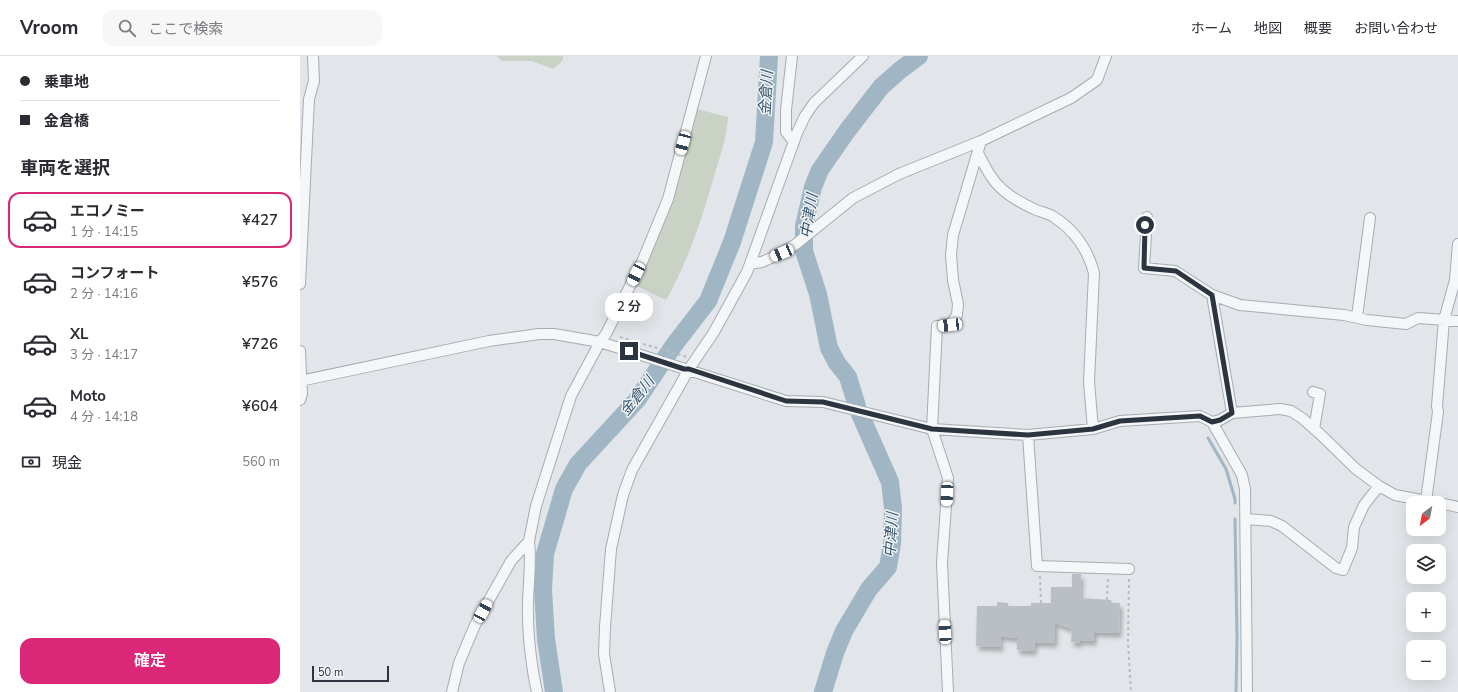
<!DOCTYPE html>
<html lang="ja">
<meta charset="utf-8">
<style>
body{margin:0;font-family:"Nunito Sans","Noto Sans JP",sans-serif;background:#f7f7f7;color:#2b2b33;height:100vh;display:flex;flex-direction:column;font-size:15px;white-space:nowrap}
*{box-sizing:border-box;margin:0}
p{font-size:13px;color:#7c7c81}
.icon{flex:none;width:22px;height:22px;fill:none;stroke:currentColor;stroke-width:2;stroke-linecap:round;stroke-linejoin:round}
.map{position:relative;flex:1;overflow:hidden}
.drawer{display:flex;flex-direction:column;background:#fff;width:300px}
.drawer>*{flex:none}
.hud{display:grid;align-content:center;height:88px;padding:0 20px;background:#fff}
.needle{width:26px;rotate:212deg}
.buttons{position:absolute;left:1106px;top:440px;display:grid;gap:8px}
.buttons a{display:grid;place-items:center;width:40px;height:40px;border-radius:8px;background:#fff;box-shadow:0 4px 16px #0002;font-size:20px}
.scale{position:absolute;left:12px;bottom:10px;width:77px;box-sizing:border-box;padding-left:4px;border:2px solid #2b343f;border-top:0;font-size:11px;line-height:14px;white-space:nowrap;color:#2b343f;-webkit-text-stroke:3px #f1f4f6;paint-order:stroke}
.end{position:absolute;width:18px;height:18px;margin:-9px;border:5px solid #2b343f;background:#fff;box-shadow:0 0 0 2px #fff}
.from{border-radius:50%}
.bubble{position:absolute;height:28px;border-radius:12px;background:#fff;box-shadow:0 4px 16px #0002;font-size:13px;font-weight:600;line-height:28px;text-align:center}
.car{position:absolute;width:12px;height:24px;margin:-12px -6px;border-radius:5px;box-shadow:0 0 3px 1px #0007;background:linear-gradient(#fff 24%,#345 0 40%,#fff 0 76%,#345 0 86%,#fff 0)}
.hud b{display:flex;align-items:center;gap:14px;height:38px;font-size:15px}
.hud b+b{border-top:1px solid #e1e1e2}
.hud i{width:10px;height:10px;background:#2b2b33}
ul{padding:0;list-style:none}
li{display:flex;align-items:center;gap:12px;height:56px;margin:0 8px 6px;padding:0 12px;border:2px solid transparent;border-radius:12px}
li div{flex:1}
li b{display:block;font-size:15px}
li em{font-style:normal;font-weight:600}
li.active{border-color:#db2777}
li>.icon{width:36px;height:36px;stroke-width:1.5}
h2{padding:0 20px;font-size:18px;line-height:48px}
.pay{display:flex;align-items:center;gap:10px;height:44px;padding:0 20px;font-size:15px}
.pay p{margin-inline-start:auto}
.button{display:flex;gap:8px;margin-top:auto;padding:8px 20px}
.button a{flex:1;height:46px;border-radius:12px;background:#db2777;color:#fff;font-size:16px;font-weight:600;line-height:46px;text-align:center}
header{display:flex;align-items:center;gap:24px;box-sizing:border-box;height:56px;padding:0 20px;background:#fff;border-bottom:1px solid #e1e1e2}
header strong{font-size:19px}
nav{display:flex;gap:22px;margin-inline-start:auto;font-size:14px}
.search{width:280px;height:36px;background:#f7f7f7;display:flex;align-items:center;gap:10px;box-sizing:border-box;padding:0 14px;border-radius:12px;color:#7c7c81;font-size:15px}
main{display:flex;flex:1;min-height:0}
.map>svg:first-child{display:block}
</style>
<header>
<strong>Vroom</strong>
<div class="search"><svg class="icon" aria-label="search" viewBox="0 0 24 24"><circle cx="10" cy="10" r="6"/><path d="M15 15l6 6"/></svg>ここで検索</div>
<nav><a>ホーム</a><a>地図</a><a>概要</a><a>お問い合わせ</a></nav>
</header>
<main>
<section class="drawer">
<div class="hud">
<b><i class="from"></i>乗車地</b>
<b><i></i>金倉橋</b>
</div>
<h2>車両を選択</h2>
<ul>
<li class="active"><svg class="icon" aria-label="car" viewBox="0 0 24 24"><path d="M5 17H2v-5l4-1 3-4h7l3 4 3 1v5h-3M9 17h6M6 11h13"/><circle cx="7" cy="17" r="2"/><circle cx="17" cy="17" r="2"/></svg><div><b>エコノミー</b><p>1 分 · 14:15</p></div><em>¥427</em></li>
<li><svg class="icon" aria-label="car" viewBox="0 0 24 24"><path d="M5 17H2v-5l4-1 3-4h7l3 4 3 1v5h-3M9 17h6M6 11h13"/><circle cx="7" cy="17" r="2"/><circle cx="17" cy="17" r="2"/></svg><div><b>コンフォート</b><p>2 分 · 14:16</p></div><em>¥576</em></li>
<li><svg class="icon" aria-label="car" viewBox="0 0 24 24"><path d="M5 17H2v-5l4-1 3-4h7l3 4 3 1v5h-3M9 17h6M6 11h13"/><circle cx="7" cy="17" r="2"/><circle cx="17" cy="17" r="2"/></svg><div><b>XL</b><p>3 分 · 14:17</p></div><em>¥726</em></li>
<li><svg class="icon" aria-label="car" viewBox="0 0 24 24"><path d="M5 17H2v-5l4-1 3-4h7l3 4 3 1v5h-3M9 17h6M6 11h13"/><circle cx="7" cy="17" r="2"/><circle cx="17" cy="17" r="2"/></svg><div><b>Moto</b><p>4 分 · 14:18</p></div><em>¥604</em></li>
</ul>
<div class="pay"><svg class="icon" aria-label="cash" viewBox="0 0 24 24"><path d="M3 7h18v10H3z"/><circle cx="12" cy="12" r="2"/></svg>現金<p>560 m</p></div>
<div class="button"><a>確定</a></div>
</section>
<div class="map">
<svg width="1158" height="636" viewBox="0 0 1158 636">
<defs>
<filter id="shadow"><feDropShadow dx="2.5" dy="4.5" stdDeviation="2" flood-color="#0004"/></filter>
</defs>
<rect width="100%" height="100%" fill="#e2e5e9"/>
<!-- green -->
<path fill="#c9d2c4" d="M197,0H263V4L253,13L232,5H202Z
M397,53L428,61C427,81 420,100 414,120C402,163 388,205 366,244L335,229C347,206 359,182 368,157C379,123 388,88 397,53Z"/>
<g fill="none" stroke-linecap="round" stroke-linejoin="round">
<!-- stream -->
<path stroke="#a0b6c5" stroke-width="3" d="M908,382L926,413L935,443V447
M935,463L937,582L936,636"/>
<!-- river -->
<path stroke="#a0b6c5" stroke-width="18" d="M557,350L548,321L537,307L529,292L518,238L504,195V170L513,131L520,114L547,75L581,31L599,15L619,0
M254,636L246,583L243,534L245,498L264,433L278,408L337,344L374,289L408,245L432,186L464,86L469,0
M523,636L535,597L544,575L569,533L588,511L592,488L593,452L590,426L560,358"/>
</g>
<!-- building -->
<path fill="#b9bfc5" filter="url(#shadow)" d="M772,518H781L780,542L811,544L812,547H820L819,577L794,576V585L780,584V587L771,586L772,573L755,567V587L735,586L734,595L717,594V582L700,580L701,591L676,590L677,550H697V546L708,547V550H731V547H751V531H772Z"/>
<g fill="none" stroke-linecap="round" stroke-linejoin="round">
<!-- minor casing -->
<g stroke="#a7acb3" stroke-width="12">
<path id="minor" d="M492,0L486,54V76L494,86
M678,97C685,110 691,124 703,134C712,142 723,148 734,153C740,156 748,157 754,161C774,174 788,194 794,217L789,326L793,373
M847,161L844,212L875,215L912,239L940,249L1044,259L1067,264L1106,268L1118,262L1158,265
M450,208L462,206L482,197L496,188L553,142L599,118L681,85L771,42L797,24L806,0
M0,228L9,43L14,25L13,0
M912,239L932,357
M1057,261L1070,162
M0,295L2,338L0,344
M0,325L189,285L239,278H254L300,286L486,345L523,346L632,373L728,379L793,373L820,365L900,360L912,366L920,364L932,357L980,353L991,355L1002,362L1020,378L1056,413L1079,430L1095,439L1137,447
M1013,336L1020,338L1014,373
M912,366L942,419L945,433L947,636
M728,379L737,510L829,513
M1126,445L1138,356L1137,350L1144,264L1155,224L1158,188
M1139,447L1158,451
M946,463L971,465L982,470L1036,512L1043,514L1052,492L1054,471L1064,449L1079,430
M229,485C232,510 227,535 228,559C228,582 232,614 237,636
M152,636L159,607L175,569L211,505L229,485L236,450L271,340L300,286L306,278L342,206L368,143L406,0
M310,636L304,598L305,571L311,493L323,439L332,414L389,313L414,276L447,216L497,77L505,60L514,47L563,0
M648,636L642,507L648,422L632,373L637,270L650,269L657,259L658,248L653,224L651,199L653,179L681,85"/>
</g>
<!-- path -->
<path stroke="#b8bcc0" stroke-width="2" stroke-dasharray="3 3" stroke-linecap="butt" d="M320,281L387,301
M740,520L741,547
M829,523L828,585L831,636
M807,544L808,521"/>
<!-- minor -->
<use href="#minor" stroke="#f4f6f7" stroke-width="10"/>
</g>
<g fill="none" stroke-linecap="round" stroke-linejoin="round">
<!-- route -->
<path stroke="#2b343f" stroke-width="5" d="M329,295L384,313H389L486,345L523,346L632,373L728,379L793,373L820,365L900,360L912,366L920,364L932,357L912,239L876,215L844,212L845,169"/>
</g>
<g text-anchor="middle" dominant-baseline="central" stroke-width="3" stroke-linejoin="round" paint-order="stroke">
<!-- water labels -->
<g font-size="15" font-style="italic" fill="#39566f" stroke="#f1f4f6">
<text transform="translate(466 37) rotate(-87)">金倉川</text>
<text transform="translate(509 160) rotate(-81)">中津川</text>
<text transform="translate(337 340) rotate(-51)">金倉川</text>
<text transform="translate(591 479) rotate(-86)">中津川</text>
</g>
</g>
</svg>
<div class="buttons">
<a><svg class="needle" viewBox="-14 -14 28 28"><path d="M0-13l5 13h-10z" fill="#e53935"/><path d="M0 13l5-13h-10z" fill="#7c7c81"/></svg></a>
<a><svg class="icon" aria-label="layers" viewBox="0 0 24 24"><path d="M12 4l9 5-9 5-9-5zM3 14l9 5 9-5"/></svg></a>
<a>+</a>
<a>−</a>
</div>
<div class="scale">50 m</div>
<i class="end from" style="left:845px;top:169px"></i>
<i class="end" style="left:329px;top:295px"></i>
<div class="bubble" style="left:305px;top:237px;width:48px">2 分</div>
<i class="car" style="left:383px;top:87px;rotate:195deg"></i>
<i class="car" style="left:482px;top:197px;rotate:247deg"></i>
<i class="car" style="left:336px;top:218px;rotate:206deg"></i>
<i class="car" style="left:650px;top:269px;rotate:264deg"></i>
<i class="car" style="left:647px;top:438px;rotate:182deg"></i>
<i class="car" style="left:183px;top:555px;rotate:29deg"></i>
<i class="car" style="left:645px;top:576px;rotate:357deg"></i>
</div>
</main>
